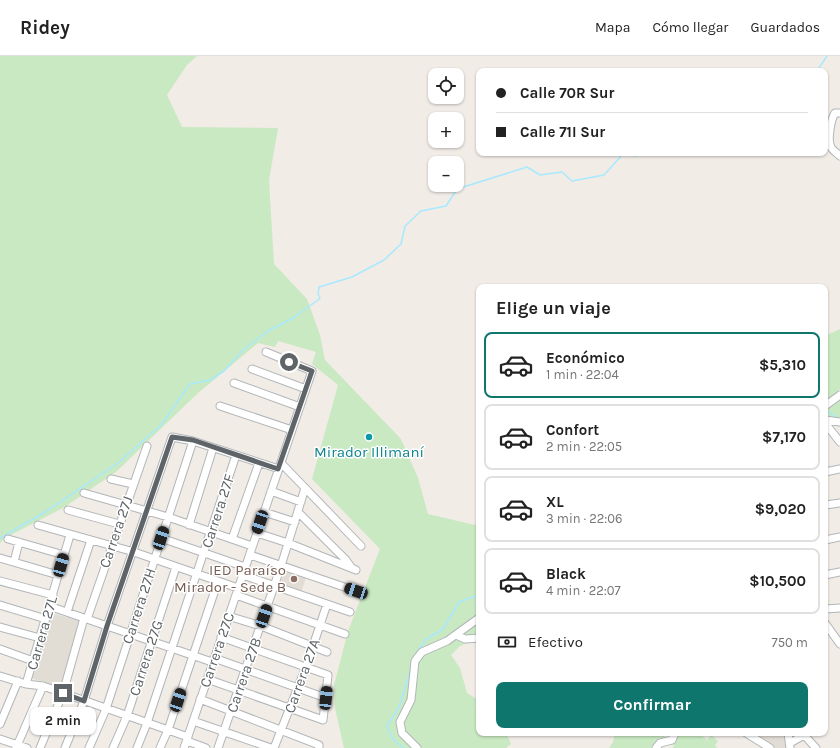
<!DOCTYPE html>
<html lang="es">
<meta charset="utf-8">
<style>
body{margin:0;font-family:Karla,sans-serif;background:#f2f2f2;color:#222;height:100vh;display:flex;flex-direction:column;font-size:15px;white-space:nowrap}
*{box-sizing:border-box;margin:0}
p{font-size:13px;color:#767676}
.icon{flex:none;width:22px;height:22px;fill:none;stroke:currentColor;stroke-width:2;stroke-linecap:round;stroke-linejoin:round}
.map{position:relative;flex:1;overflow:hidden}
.sheet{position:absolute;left:476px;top:228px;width:352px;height:452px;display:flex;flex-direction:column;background:#fff;border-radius:8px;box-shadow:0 1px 3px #0004}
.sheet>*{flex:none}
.guide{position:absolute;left:476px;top:12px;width:352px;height:88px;border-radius:8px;box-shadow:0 1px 3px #0004;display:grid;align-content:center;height:88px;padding:0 20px;background:#fff}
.fabs{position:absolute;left:428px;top:12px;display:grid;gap:8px}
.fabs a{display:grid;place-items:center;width:36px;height:36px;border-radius:8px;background:#fff;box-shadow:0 1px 3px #0004;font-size:20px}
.end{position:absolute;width:18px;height:18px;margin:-9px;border:5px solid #5e6467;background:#fff;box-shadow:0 0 0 2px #fff}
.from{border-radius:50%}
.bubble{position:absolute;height:28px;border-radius:8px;background:#fff;box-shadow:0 1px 3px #0004;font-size:13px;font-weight:700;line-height:28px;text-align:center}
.car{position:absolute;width:12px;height:24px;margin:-12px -6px;border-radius:5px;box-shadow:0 0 3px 1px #0007;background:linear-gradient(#222 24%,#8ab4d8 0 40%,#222 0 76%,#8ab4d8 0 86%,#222 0)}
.guide b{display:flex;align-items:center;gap:14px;height:38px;font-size:15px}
.guide b+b{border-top:1px solid #e0e0e0}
.guide i{width:10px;height:10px;background:#222}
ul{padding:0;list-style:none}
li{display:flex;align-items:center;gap:12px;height:66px;margin:0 8px 6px;padding:0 12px;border:2px solid #e0e0e0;border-radius:8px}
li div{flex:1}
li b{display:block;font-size:15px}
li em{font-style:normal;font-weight:700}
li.on{border-color:#0f766e}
li>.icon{width:36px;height:36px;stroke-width:1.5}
h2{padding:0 20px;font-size:18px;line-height:48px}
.pay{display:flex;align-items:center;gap:10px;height:44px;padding:0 20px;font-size:15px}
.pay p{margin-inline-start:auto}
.action{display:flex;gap:8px;margin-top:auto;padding:8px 20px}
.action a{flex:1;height:46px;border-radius:8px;background:#0f766e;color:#fff;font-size:16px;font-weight:700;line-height:46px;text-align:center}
header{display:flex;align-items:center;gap:24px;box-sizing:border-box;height:56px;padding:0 20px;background:#fff;border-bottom:1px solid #e0e0e0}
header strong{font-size:19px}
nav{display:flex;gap:22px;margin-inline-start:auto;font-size:14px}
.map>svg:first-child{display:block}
</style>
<header>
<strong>Ridey</strong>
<nav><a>Mapa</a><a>Cómo llegar</a><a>Guardados</a></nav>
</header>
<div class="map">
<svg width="840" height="692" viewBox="0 0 840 692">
<rect width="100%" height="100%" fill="#f1ece6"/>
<!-- education -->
<path fill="#e1dcd4" d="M286,513L307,519L301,536L280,527Z
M51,557L80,565L61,632L31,622Z
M751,677H787L790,692H773Z"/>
<!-- green -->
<path fill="#c9e9c2" d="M0,0H197L187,9L167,39L182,71L278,72L269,124L274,208L307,243L320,279L325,304L401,383L418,422L428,458L479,470V582L460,590L451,599L460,612L467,637L478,644L475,651L479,652V677L507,679L511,688L506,692H344L335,652L334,629L348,575L380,493L312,423L338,329L312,308L316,296L278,285L275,291L258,287L198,337L116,416L63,452L5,482L0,487Z
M840,273V333L825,345V280Z
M840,344V366L829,363L825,359L826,355Z
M615,677H663L665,682L660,684L654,692H609L613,686Z
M681,677H699L707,684L711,679L718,685L715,689L717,692H673L674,689L668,688L676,684L678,678Z"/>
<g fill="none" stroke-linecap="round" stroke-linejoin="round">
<!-- stream -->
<path stroke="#a8e9ff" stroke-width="1.5" d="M817,15L827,0
M825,353L837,362
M0,482L47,455L118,407L161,369L190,328L210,324L224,315L243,294L268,275L293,262L318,244L320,242L318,238L319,231L352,221L384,204L401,188L405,170L421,155L446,150L457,133L527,111L540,119L562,116L572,125L604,119L623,98L636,100L641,97
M418,595L425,584L443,573L459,546L479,539
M403,692L392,682L387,670L399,651L410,616"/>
<!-- minor casing -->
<g stroke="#b2b6b9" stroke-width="9">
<path id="minor" d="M840,57H835C831,63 827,84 831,91C832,94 837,97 840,100
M252,313L306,333
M234,327L300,351
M220,350L292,374
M825,350L840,339
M825,364L840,366
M825,367L840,386
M281,407L361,490
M825,416L840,413
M111,423L133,428
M271,435L301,446
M84,437L168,461L252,490
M825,449L840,447
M68,454L119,468
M264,456L295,466
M298,456L346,504L351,511
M38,469L134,496L238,532
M189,469L213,392
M257,477L288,487L356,514
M161,482L245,511
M8,483L64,499
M232,483L259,407
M825,484L840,481
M250,499L356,535
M0,502L58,519
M14,506L19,486
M243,519L350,556
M825,519L840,516
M0,525L53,539
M236,539L345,578
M0,549L46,563
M49,550L212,606
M825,553L840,552
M67,556L91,484
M228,560L261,570L327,596
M87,563L147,390
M825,567L840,588
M0,571L40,582
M456,579L465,583L479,582
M0,593L33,605
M214,602L326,642
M0,620L26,628L43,630L188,681
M207,623L323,664L328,619L221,581
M26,628L70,479
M200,643L319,689V692
M193,665L271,692
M0,668L18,625
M746,677L770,692
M788,677L790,692
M0,683L27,692
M187,685L206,692
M790,687L804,679L816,692
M16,692L43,630
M40,692L63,637L84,562
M65,692L84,645L107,570L172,381L193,385L279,413
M89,692L106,653L193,385
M113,692L127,660L176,511
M137,692L147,667L236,399
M160,692L168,674L218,525
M184,692L312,315L266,296
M218,692L281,510L305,432
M274,692L306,611L327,548
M417,692L402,677L400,666L411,644L415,605L422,596L447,585L479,562
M656,692L660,687L672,684L675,677"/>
</g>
<!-- minor -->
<use href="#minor" stroke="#fff" stroke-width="7"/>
</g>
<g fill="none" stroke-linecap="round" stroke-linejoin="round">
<!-- route -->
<path stroke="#5e6467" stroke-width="5" d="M63,637L84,645L107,570L172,381L193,384L278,413L312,315L289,306"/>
</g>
<!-- markers -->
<circle fill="#0f9aa8" stroke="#fff" stroke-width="1.5" cx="369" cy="381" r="4"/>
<circle fill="#8d6e63" stroke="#fff" stroke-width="1.5" cx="294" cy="523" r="4"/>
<g text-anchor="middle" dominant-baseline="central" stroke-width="3" stroke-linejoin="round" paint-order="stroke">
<!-- culture labels -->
<g font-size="15" fill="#0d838f" stroke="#fff">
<text x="369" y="396">Mirador Illimaní</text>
</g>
<!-- street labels -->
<g font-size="15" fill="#5e6467" stroke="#fff">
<text transform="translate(218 455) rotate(-72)">Carrera 27F</text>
<text transform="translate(116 476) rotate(-71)">Carrera 27J</text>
<text transform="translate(139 550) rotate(-72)">Carrera 27H</text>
<text transform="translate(42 577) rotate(-74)">Carrera 27L</text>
<text transform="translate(217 594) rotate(-71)">Carrera 27C</text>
<text transform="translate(146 602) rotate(-72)">Carrera 27G</text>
<text transform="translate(244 619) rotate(-71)">Carrera 27B</text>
<text transform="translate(302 620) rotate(-70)">Carrera 27A</text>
</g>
<!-- education labels -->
<g font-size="15" fill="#785e54" stroke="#fff" text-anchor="end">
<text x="286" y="514">IED Paraíso<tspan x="286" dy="17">Mirador - Sede B</tspan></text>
</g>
</g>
</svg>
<div class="fabs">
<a><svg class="icon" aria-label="locate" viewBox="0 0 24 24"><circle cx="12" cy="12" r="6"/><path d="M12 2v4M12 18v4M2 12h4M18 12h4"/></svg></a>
<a>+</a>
<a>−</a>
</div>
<i class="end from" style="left:289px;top:306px"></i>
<i class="end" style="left:63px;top:637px"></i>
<div class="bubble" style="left:30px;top:651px;width:66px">2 min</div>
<i class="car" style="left:260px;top:466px;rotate:199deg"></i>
<i class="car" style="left:161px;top:482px;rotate:18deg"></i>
<i class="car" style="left:61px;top:509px;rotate:16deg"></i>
<i class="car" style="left:356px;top:535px;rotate:289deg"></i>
<i class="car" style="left:264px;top:560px;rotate:19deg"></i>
<i class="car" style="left:326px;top:642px;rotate:6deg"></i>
<i class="car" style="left:178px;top:644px;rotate:18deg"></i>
<div class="guide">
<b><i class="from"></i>Calle 70R Sur</b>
<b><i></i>Calle 71I Sur</b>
</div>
<section class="sheet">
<h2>Elige un viaje</h2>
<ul>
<li class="on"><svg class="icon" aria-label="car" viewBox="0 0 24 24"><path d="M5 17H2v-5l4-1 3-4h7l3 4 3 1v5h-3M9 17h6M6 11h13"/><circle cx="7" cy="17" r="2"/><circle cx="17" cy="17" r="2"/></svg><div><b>Económico</b><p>1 min · 22:04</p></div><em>$5,310</em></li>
<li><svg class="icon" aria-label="car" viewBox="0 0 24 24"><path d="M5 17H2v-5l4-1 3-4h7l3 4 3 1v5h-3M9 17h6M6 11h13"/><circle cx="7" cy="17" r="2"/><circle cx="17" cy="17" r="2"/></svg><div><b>Confort</b><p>2 min · 22:05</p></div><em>$7,170</em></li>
<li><svg class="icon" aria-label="car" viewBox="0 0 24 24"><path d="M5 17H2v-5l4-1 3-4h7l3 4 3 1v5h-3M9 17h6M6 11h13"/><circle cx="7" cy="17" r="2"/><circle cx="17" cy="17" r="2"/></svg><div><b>XL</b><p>3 min · 22:06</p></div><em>$9,020</em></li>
<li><svg class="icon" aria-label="car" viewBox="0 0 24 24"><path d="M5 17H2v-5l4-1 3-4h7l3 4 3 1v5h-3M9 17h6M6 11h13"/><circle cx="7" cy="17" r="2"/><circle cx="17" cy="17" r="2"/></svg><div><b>Black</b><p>4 min · 22:07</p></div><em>$10,500</em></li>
</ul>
<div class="pay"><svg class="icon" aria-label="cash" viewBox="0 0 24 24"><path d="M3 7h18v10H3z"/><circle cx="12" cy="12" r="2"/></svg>Efectivo<p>750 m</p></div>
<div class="action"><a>Confirmar</a></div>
</section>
</div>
